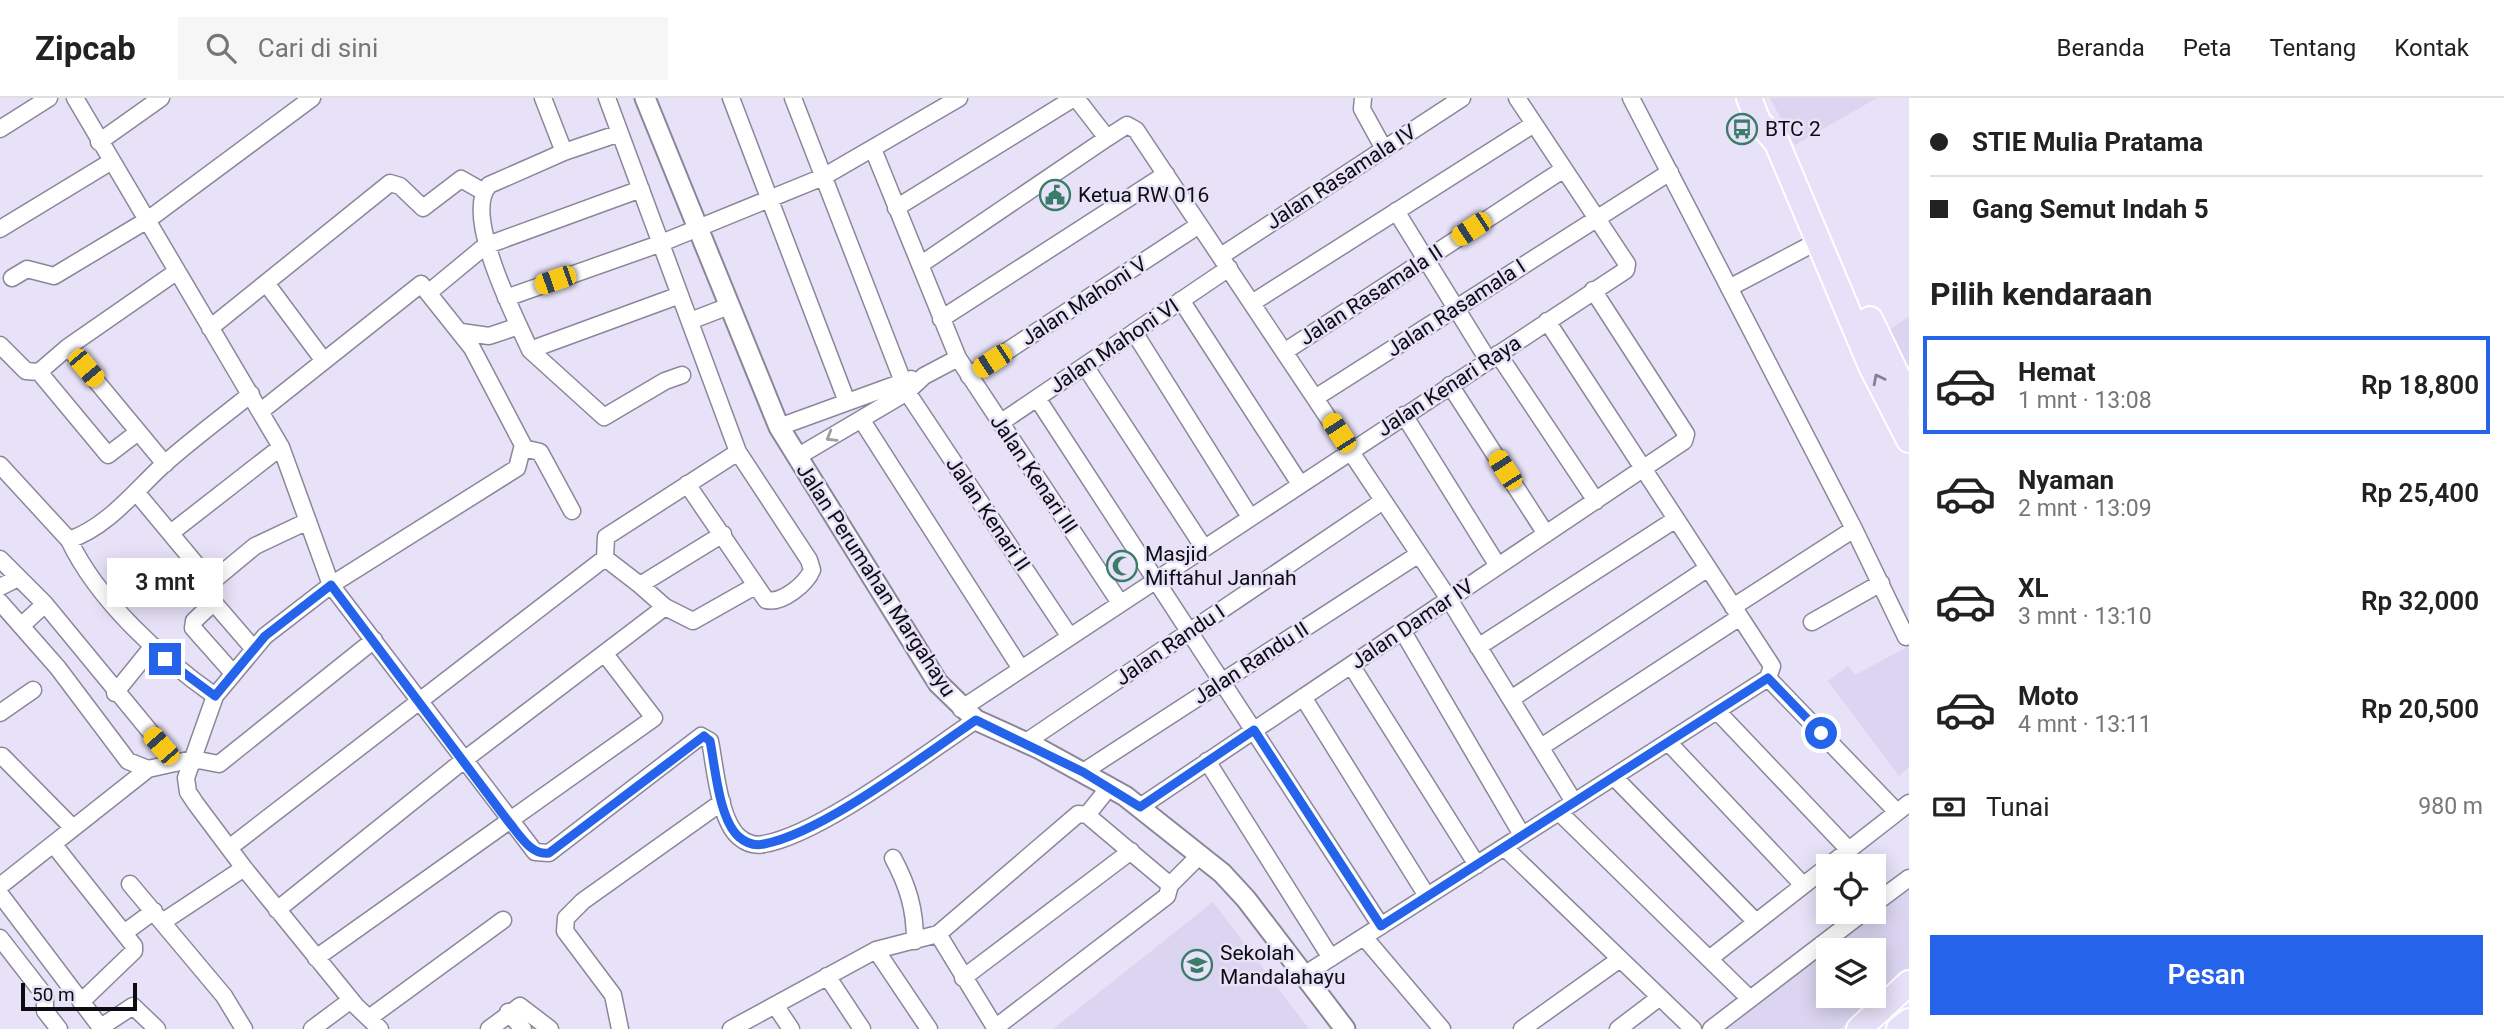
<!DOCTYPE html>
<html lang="id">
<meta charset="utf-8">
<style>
body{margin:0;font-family:Roboto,sans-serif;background:#f6f6f6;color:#222;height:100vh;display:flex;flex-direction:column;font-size:26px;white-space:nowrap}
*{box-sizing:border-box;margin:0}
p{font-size:23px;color:#767676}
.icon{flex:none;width:38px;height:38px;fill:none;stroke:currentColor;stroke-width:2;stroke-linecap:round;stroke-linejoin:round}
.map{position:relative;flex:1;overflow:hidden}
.side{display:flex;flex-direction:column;background:#fff;width:595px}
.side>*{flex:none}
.guide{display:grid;align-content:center;height:154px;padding:0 21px;background:#fff}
.fabs{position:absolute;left:1816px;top:756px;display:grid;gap:14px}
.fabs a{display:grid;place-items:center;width:70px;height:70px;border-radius:0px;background:#fff;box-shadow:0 4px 18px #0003;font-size:35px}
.scale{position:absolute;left:21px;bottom:18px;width:116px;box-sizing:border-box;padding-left:7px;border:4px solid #0e0c13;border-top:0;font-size:19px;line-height:24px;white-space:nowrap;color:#0e0c13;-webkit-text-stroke:5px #e7e2f7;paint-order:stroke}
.end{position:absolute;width:32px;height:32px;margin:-16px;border:9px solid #2563eb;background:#fff;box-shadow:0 0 0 4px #fff}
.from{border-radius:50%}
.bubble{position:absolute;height:49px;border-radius:0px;background:#fff;box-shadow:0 4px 18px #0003;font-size:23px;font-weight:600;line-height:49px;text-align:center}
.car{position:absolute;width:21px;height:42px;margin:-21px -10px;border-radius:9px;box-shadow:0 0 5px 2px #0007;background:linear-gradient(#f5c518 24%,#345 0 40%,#f5c518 0 76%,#345 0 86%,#f5c518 0)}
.guide b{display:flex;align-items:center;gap:24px;height:66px;font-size:26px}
.guide b+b{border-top:2px solid #e0e0e0}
.guide i{width:18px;height:18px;background:#222}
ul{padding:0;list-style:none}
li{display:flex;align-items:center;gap:21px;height:98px;margin:0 14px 10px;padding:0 7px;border:4px solid transparent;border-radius:0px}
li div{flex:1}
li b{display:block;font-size:26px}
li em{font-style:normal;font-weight:600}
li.selected{border-color:#2563eb}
li>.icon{width:63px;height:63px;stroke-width:1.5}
h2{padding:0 21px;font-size:32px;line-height:84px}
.pay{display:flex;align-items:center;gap:18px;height:77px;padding:0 21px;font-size:26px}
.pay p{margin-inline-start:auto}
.cta{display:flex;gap:14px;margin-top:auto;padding:14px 21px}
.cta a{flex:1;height:80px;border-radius:0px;background:#2563eb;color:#fff;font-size:28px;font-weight:600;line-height:80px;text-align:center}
header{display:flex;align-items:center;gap:42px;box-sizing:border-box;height:98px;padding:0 35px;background:#fff;border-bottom:2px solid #e0e0e0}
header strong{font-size:33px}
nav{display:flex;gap:38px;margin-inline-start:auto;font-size:24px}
.search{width:490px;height:63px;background:#f6f6f6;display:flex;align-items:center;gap:18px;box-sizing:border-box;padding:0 24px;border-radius:0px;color:#767676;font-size:26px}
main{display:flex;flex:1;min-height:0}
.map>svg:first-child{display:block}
</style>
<header>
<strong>Zipcab</strong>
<div class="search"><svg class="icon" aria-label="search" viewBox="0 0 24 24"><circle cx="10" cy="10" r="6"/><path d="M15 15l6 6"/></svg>Cari di sini</div>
<nav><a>Beranda</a><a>Peta</a><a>Tentang</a><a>Kontak</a></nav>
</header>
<main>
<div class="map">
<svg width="1909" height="931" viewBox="0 0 1909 931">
<rect width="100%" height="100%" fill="#e7e2f7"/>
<!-- built -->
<path fill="#dbd5f1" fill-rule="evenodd" d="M1770,0H1877L1795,47Z
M1909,218V277L1887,234Z
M1909,548V669L1899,678L1828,583L1848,568L1855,577Z
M1909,787V876L1896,889L1840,931H1725ZM1829,852H1874V898H1829Z
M1213,804L1309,931H1053Z"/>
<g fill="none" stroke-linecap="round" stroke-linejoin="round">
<!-- minor casing -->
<g stroke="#8b879a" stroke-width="19">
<path id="minor" d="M75,0L281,349L331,487L535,754L549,755L701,638L710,643C715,668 719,722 739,739C746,745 755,748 764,746C821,736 925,656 976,622
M543,0L564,54
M607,0L738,354L809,462L812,472C806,486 782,506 766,502L687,386
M731,0L847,304
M793,0L907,294L1070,539
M1076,0L1107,40L1127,27L1136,32L1449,501L1574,704
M1363,0L1362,11L1384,51
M1631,0L1854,431L1906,539L1909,538
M0,31L49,0
M620,35L564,54L489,87C462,116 516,221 530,252L680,197
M99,44L161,0
M873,51L958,260L1120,505
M896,110L1074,0
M1396,113L1488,262
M0,131L112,63
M1221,158L1462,0
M920,167L1107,40
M12,180L27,171L54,178L149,121L312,0
M266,185L324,263
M1729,190L1820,142
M433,191L485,148L641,91
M506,200L659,146L823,79L959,0
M1181,202L1300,386
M1252,205L1534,26
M941,221L1166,76
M690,223L729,208
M210,230L390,85L400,88L423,110L461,81L484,94
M461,234L489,238L519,228
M1134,234L1250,419
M0,247L26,273L39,274L68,249L176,174
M68,249L165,366
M530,252L604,319L665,283L682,277
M1284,254L1564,71
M1498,256L1596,403
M1085,268L1204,450
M39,274L108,357L138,334
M969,278L1199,127
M1450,287L1546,436
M1037,300L1381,828
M1315,300L1670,74
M261,313L421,186L472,250L523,347L517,370L331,487L265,538L215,598L186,680L188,694L196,706L244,770L356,908L380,931
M1404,317L1498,468
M861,321L1021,571
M1000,325L1229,170
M779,329L911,281
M523,350L540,354L572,413
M797,359L907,294L924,278L958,260
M0,367L69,442C107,429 133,395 162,368C190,343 221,320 251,296
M136,394L210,483
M172,434L281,349
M723,436L640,487L665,509L693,523L755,488
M69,442C98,503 161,560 215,598
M0,461L45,506L176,665
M640,487L605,460L606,439L738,354
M0,489L18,480
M0,504L58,570L128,663L148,671
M214,504L194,523L193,530L232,574
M1733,509L1854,431
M1812,524L1881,485
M21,528L45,506
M1402,532L1522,737
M1478,549L1676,421
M253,550L209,499L208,487L255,448L308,423
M1351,567L1477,767
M1768,580L1897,714
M115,595L153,548
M1303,599L1427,798
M1511,601L1708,470
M961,611L1626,172L1627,166L1517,0
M1717,613L1849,752
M0,615L33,592
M1026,644L1383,403
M1668,644L1803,787
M1541,649L1740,519
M2,658L73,730
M1207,663L1331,860
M1083,674L1419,456
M1614,679L1756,824
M1140,709L1684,343L1686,336L1593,192
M1559,714L1750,901
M1087,717L1110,688
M54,747L134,848V853L81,904
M1504,749L1693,931
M229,750L605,460
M893,760C908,788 915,811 915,843
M130,786L224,898L244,931
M1170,787L1200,757
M0,788L148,671L193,661L219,666L374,542
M0,796L102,931
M1874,806L1909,780
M277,812L464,662L665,509
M164,823L244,770
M124,835L154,813
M938,836L996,931
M1364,839L1442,931
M0,840L45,898V913L59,931
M876,852L929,931
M316,860L654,620L605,556
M1709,861L1909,705
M1304,877L1768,580L1772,568L1547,223
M827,878L862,931
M963,880L1131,753
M775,907L791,931
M508,914L523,931
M369,920L503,822
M101,929L133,908L157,931
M995,930L1167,798L1170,787
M312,931L351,902
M489,931L520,908L550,931
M620,931L613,897L565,833L566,820L583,803L722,704
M731,931L876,852L938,836L1078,716L1087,717L1170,787
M1522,931L1620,861
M1618,931L1660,899
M1711,931L1864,814"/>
</g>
<!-- tertiary casing -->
<g stroke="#8b879a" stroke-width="23">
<path id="tertiary" d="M645,0L779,329L938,585L976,622L1038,650L1125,698L1222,775L1246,801L1345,931"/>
</g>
<!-- primary casing -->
<g stroke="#fff" stroke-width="28">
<path id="primary" d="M1749,0L1758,23L1777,45L1871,268L1909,342
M1870,221L1909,302
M1859,931L1909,885
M1899,931L1909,923"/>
</g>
<!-- minor -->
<use href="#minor" stroke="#fff" stroke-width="16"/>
<!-- tertiary -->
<use href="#tertiary" stroke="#fff" stroke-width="19"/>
<!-- primary -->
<use href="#primary" stroke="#e6e0f8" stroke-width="24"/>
</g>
<!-- one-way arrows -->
<defs><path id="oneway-chevron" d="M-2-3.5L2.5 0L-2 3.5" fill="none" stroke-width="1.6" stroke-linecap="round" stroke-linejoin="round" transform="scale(1.75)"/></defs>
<use stroke="#858191" href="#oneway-chevron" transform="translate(1878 281) rotate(-117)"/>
<use stroke="#9f9ea1" href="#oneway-chevron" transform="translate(831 339) rotate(149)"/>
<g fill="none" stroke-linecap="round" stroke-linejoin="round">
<!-- route -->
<path stroke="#2563eb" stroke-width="9" d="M165,561L215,598L265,538L331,487L508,723C519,736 531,758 549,755L704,638L710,643C715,668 719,722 739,739C746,745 755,748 764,746C823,735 924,657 976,622L1083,674L1140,709L1254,632L1381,828L1768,580L1821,635"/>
</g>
<!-- icons -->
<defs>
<g id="bus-ring" transform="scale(1.575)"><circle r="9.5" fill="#e7e2f7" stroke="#3a7b6a" stroke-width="1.5"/><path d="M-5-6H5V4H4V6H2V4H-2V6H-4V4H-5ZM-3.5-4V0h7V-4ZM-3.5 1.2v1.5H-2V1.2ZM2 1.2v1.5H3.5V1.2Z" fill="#3a7b6a"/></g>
<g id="civic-ring" transform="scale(1.575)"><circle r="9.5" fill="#e7e2f7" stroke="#3a7b6a" stroke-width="1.5"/><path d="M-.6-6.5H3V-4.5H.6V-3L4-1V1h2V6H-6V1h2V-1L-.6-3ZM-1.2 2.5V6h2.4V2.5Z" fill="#3a7b6a"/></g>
<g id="mosque-ring" transform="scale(1.575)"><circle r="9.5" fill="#e7e2f7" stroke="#3a7b6a" stroke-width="1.5"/><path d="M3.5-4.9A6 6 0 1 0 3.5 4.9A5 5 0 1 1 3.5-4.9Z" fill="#3a7b6a"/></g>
<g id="school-ring" transform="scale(1.575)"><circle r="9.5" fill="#e7e2f7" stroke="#3a7b6a" stroke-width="1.5"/><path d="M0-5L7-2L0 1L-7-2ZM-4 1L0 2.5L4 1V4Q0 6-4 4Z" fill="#3a7b6a"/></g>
</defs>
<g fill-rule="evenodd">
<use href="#bus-ring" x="1742" y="31"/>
<use href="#civic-ring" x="1055" y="97"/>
<use href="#mosque-ring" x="1122" y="468"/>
<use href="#school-ring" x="1197" y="867"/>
</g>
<g text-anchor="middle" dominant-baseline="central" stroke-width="5" stroke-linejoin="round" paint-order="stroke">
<!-- poi labels -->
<g font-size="21" fill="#0e0c13" stroke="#e7e2f7" text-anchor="start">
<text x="1765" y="31">BTC 2</text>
<text x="1078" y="97">Ketua RW 016</text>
<text x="1145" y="456">Masjid<tspan x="1145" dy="24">Miftahul Jannah</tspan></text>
<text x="1220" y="855">Sekolah<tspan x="1220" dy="24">Mandalahayu</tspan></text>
</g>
<!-- street labels -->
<g font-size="21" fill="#0e0c13" stroke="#e7e2f7">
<text transform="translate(1341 79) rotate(-33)">Jalan Rasamala IV</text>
<text transform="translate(1371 197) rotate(-33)">Jalan Rasamala II</text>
<text transform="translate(1084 203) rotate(-33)">Jalan Mahoni V</text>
<text transform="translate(1456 210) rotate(-33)">Jalan Rasamala I</text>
<text transform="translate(1114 248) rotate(-34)">Jalan Mahoni VI</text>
<text transform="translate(1449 288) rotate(-33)">Jalan Kenari Raya</text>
<text transform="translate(1034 376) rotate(56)">Jalan Kenari III</text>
<text transform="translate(988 416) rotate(56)">Jalan Kenari II</text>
<text transform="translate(876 482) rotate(57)">Jalan Perumahan Margahayu</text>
<text transform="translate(1412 526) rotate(-34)">Jalan Damar IV</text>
<text transform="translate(1170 547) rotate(-34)">Jalan Randu I</text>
<text transform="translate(1251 565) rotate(-33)">Jalan Randu II</text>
</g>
</g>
</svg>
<div class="fabs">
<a><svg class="icon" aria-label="locate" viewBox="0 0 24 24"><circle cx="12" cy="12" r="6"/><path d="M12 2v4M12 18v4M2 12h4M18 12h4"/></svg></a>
<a><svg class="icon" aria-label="layers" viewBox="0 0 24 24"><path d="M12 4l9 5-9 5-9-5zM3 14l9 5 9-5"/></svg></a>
</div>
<div class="scale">50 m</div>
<i class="end from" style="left:1821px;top:635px"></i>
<i class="end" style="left:165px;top:561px"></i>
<div class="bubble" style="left:107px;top:460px;width:116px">3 mnt</div>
<i class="car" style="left:1471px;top:131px;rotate:237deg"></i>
<i class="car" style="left:555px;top:182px;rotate:251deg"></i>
<i class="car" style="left:992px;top:263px;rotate:237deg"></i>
<i class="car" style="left:86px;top:270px;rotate:140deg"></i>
<i class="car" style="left:1339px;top:335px;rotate:327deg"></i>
<i class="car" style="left:1505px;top:372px;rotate:327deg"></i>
<i class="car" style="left:161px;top:648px;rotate:319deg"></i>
</div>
<section class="side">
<div class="guide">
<b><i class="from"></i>STIE Mulia Pratama</b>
<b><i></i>Gang Semut Indah 5</b>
</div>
<h2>Pilih kendaraan</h2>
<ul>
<li class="selected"><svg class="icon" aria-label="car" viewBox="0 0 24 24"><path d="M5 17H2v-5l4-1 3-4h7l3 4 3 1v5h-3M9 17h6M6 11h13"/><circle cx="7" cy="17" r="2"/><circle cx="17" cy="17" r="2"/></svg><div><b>Hemat</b><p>1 mnt · 13:08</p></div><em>Rp 18,800</em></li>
<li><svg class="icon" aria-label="car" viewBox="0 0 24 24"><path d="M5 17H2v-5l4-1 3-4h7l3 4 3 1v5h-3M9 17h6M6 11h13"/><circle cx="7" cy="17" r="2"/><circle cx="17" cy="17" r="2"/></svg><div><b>Nyaman</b><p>2 mnt · 13:09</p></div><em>Rp 25,400</em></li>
<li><svg class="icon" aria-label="car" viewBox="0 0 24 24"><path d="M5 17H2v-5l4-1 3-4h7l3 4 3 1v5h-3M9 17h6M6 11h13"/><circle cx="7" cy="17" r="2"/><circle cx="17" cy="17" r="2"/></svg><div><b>XL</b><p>3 mnt · 13:10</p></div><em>Rp 32,000</em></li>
<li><svg class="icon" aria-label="car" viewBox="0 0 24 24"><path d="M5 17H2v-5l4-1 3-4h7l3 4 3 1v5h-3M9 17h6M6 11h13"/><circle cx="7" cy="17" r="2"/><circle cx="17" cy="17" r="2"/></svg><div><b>Moto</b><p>4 mnt · 13:11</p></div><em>Rp 20,500</em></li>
</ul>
<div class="pay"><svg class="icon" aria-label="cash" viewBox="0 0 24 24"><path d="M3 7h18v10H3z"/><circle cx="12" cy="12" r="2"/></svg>Tunai<p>980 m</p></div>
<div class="cta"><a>Pesan</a></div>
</section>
</main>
